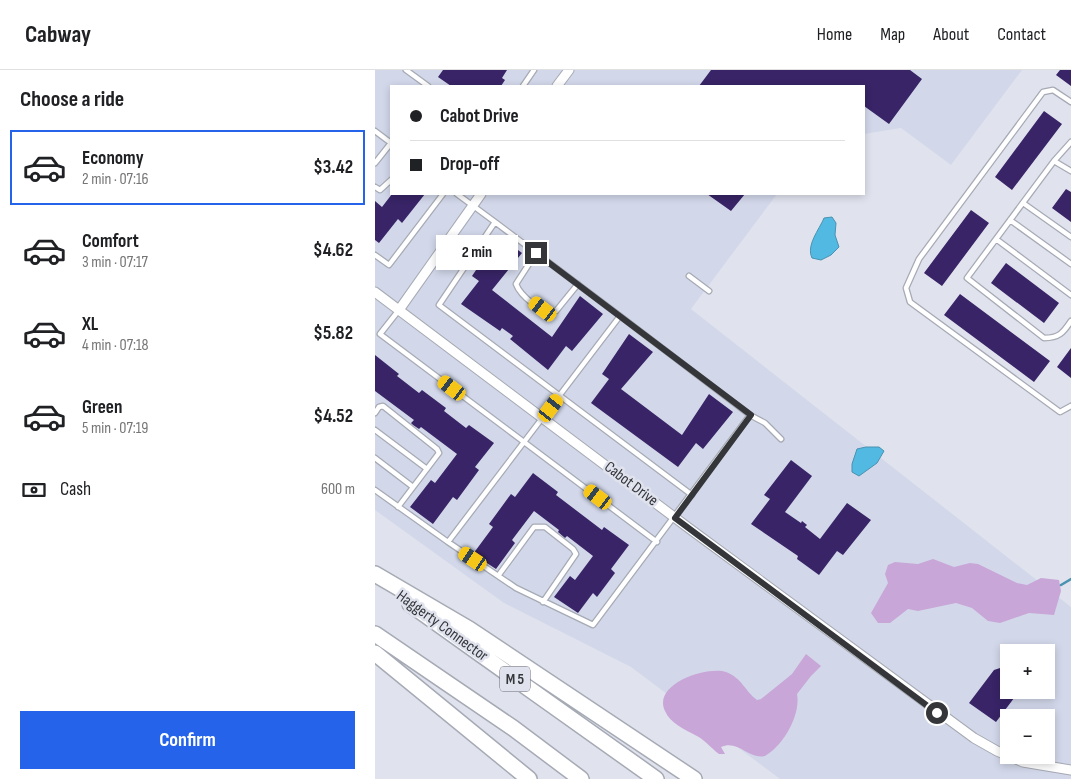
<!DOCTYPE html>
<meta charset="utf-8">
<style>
body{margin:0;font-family:"Sofia Sans Condensed",sans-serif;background:#f2f2f2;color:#202124;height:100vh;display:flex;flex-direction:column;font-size:19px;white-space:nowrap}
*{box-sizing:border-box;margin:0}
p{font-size:16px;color:#757577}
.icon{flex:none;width:28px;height:28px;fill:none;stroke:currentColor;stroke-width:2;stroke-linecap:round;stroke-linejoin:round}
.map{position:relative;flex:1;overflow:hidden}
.side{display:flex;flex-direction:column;background:#fff;width:375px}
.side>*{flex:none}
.guide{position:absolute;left:15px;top:15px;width:475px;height:110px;border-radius:0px;box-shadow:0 2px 8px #0003;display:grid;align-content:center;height:110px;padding:0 20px;background:#fff}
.tools{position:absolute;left:625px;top:574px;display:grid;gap:10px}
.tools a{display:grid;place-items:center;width:55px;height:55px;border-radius:0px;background:#fff;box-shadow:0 2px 8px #0003;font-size:25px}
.end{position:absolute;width:22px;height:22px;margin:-11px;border:6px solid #34363a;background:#fff;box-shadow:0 0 0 2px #fff}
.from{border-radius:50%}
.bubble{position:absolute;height:35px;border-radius:0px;background:#fff;box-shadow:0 2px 8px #0003;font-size:16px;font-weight:700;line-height:35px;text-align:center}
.car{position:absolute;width:15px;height:30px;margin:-15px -8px;border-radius:6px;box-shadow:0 0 4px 1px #0007;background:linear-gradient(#f5c518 24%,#345 0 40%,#f5c518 0 76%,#345 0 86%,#f5c518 0)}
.guide b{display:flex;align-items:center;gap:18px;height:48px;font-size:19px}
.guide b+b{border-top:1px solid #e0e0e0}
.guide i{width:12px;height:12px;background:#202124}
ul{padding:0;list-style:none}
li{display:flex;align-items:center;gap:15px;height:75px;margin:0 10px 8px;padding:0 10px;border:2px solid transparent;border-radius:0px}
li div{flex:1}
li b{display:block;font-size:19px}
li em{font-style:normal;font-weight:700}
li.on{border-color:#2563eb}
li>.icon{width:45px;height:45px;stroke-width:1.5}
h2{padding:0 20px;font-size:22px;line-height:60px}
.pay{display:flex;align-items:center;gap:12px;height:55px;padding:0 20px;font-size:19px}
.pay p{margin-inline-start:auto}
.action{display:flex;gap:10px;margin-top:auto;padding:10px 20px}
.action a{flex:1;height:58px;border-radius:0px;background:#2563eb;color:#fff;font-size:20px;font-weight:700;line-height:58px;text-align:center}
header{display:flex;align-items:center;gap:30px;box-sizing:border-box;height:70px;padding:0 25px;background:#fff;border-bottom:1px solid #e0e0e0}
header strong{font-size:24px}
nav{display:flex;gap:28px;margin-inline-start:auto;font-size:18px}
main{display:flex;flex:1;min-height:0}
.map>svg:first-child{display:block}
</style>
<header>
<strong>Cabway</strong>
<nav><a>Home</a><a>Map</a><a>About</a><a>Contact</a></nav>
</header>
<main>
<section class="side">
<h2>Choose a ride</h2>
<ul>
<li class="on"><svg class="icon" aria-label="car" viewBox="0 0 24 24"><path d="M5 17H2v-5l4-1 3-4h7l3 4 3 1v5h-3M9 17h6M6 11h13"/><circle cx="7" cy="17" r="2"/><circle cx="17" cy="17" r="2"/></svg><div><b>Economy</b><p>2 min · 07:16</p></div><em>$3.42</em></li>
<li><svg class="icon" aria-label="car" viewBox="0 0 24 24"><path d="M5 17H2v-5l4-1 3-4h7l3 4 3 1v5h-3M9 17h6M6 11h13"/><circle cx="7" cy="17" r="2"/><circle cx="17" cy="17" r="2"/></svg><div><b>Comfort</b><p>3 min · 07:17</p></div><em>$4.62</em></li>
<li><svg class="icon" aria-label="car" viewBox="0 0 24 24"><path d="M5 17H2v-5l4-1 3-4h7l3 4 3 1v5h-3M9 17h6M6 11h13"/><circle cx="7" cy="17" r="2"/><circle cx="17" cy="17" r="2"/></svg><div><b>XL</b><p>4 min · 07:18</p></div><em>$5.82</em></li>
<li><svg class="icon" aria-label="car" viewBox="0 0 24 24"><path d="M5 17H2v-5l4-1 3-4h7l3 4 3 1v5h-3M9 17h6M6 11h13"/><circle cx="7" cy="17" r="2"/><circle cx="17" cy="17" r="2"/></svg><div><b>Green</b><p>5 min · 07:19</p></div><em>$4.52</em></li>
</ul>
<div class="pay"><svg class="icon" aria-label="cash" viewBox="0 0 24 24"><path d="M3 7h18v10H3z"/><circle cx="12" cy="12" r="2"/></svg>Cash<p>600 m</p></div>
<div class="action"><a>Confirm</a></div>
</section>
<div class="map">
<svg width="696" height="709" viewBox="0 0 696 709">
<rect width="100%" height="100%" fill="#e0e3ee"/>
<!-- built -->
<path fill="#d2d8ea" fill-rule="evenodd" d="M0,0H647L576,95L526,58L489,64V16H16V124H402L316,239L696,537V709H405L256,597L129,533L0,440ZM634,582H671V620H634ZM634,648H671V685H634Z"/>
<!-- green -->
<path fill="#c8a6d7" d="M558,489L579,497L595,493L603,494L642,513L652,515L666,508L684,510L686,521L679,545L654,543L625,553L613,551L597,538L581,533L543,541L533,539L515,553H503L496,543L513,513L510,504L513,495L520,492L543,494Z
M431,584L446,596L436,606L422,624C426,645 408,676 390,686C374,690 363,669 346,677L350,684H344C336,678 329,669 320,665C309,659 295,653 290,641C277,614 332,596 351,602C368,609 369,620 382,630L386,629L417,604Z"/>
<!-- water -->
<path fill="#52bae2" stroke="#4992b0" d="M457,147L461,153L460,165L464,177L456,185L446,190L437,188C431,175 444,160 449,148Z
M491,377H504L509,381L502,393L484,406L477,402V394L482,379Z"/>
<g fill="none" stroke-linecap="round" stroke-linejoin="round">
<!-- stream -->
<path stroke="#4992b0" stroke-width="2.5" d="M686,515L696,509"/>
</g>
<!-- building -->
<path fill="#382466" d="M68,0H132L127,8L130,10L126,16H76L63,7Z
M336,0H535L547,9L514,54L489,36V16H324Z
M685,0H696V16L681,5Z
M669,41L687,54L637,120L620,107Z
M691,119L696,122V152L677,138Z
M17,124H50L27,153L23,149L4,173L0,170V131L7,137Z
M332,124H370L356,141Z
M596,140L614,153L567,216L549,203Z
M124,166L147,183L117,220L177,267L205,226L228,244L197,281L191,276L173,300L135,269L138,266L127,258L125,261L86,234L104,211L97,206Z
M631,193L684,233L669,253L616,213Z
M585,224L675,291L659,312L569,245Z
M254,264L278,282L246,319L307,365L334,324L358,342L328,379L321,373L303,397L216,333L234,309L227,304Z
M696,278V308L682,297Z
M0,285L24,304L22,306L44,323L47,320L71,338L69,341L91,358L94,355L119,373L100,397L104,400L82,430L78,427L58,454L35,437L56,410L60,413L82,384L46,357L44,359L38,355L36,353L39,350L0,321Z
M416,390L437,406L410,442L426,453L427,451L432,455L430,457L445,469L472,433L496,450L468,485L462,481L444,505L422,489L423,486L376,454L395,429L389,425Z
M158,403L183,422L181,425L227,460L229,457L254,475L236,499L240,503L222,527L218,523L203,543L179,527L195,506L200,510L218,486L192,466L190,468L183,462L184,460L159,441L137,470L140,473L121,499L98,484L118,457L114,454L136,424L140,427Z
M625,598L634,604V620H645L621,652L594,633L619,600Z"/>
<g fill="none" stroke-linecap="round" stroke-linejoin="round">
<!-- service casing -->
<g stroke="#a6aab4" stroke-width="7">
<path id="service" d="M31,0L53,16
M148,16L159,0
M696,32L678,20L668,22L544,189L531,218L535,232L685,342L696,336
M0,61L16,73
M696,72L679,91L592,208L669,268C684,268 688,263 696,251
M679,91L696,101
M0,93L16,73
M0,117L5,120L16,110
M82,124L120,152
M648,133L696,167
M635,150L696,194
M621,169L696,225
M161,183L141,214C145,225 168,246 181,241L203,214
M0,185L14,195L68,124
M314,206L334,221
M24,240L5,264L149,372L245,246L375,345L218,555L141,518L73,472
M245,246L120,152L64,235L317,425
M0,343L4,337L8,336L62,379L64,383L23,437
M375,345L390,353L406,369
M0,360L52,399
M0,388L38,417
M0,420L73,472L149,372L282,472
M123,506L159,457H170L198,479L201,484L168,532"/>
</g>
<!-- minor casing -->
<g stroke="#a6aab4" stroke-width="11">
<path id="minor" d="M182,16L194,0
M0,222L315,459L599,668L622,681L648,692L696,700
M24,240L106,124"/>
</g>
<!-- motorway casing -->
<g stroke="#a6aab4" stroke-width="18">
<path id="motorway" d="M0,504L94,559L319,709
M35,534L281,709
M0,564L138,658L206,709
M0,583L154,709"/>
</g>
<!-- service -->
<use href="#service" stroke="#fff" stroke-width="4.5"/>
<!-- minor -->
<use href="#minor" stroke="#fff" stroke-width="9"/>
<!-- motorway -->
<use href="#motorway" stroke="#fff" stroke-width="15"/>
</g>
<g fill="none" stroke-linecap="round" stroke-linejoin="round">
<!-- route -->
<path stroke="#34363a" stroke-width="6" d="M161,183L376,345L300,448L562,643"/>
</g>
<g text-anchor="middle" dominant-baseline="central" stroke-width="5" stroke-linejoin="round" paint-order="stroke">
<!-- shield labels -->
<rect fill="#e0e3ee" stroke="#686a70" stroke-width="1" x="125" y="596.5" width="30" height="25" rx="4"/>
<g font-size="15" font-weight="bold" fill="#34363a">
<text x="140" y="609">M 5</text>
</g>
<!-- street labels -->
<g font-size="16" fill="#34363a" stroke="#e0e3ee">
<text transform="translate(256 414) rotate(37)">Cabot Drive</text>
<text transform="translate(67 556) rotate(36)">Haggerty Connector</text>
</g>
</g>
</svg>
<div class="tools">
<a>+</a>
<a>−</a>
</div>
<i class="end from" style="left:562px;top:643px"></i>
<i class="end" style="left:161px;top:183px"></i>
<div class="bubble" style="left:61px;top:165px;width:82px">2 min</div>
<i class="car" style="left:168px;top:239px;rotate:307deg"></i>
<i class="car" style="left:77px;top:318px;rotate:307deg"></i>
<i class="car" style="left:176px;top:338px;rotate:37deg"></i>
<i class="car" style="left:223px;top:427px;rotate:307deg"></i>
<i class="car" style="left:98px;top:489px;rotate:304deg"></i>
<div class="guide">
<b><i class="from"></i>Cabot Drive</b>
<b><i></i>Drop-off</b>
</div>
</div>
</main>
